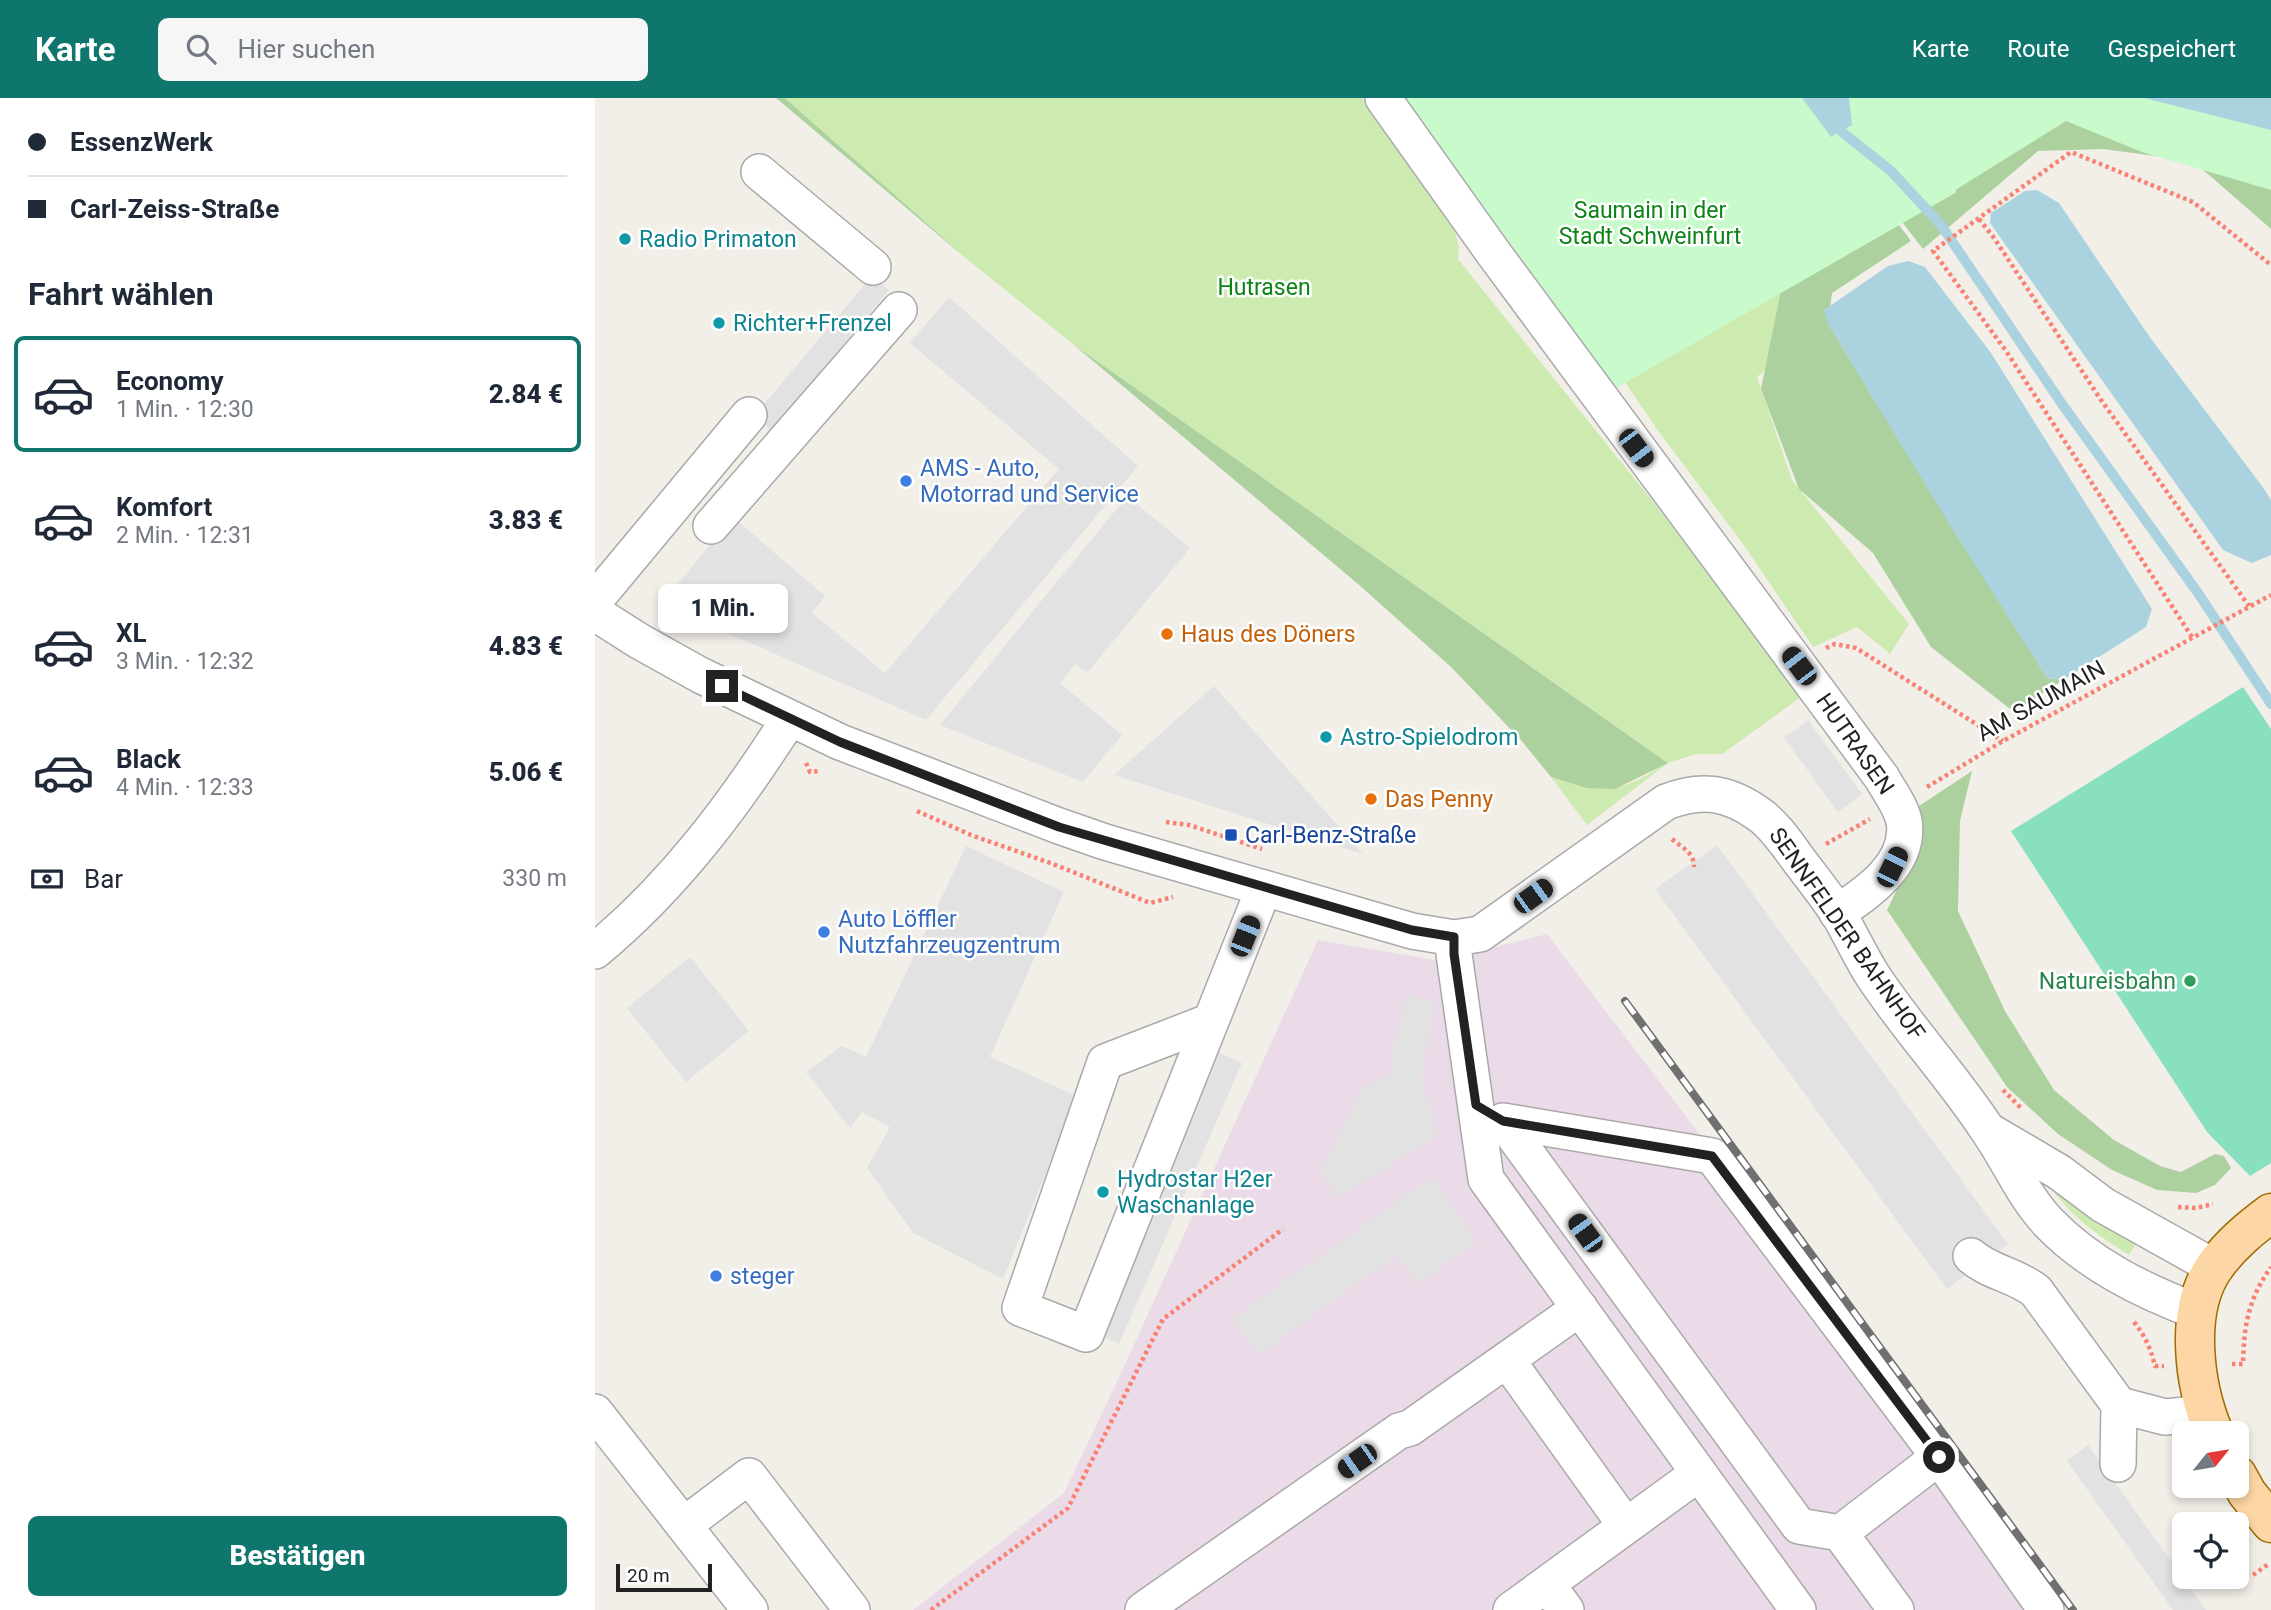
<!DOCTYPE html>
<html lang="de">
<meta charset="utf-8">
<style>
body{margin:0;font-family:Roboto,sans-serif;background:#f6f6f7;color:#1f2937;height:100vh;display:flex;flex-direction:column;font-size:26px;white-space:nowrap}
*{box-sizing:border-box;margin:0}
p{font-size:23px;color:#747a83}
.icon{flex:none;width:38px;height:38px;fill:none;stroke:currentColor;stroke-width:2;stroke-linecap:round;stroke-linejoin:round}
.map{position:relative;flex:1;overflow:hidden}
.sheet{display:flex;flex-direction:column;background:#fff;width:595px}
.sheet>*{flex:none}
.top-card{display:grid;align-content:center;height:154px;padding:0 28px;background:#fff}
.needle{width:46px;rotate:60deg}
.controls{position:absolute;left:1577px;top:1323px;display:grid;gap:14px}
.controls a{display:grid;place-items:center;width:77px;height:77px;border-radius:10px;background:#fff;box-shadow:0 4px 10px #0003;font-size:35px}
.scale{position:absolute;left:21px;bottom:18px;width:96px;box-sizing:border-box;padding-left:7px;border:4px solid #222;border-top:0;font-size:19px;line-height:24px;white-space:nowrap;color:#222;-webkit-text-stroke:5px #fff;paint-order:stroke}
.end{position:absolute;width:32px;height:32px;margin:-16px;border:9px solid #222;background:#fff;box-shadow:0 0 0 4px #fff}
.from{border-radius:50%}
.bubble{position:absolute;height:49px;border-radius:10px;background:#fff;box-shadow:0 4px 10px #0003;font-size:23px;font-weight:800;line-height:49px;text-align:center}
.car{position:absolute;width:21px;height:42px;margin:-21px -10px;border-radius:9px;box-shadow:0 0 5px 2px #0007;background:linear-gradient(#222 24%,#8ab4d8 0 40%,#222 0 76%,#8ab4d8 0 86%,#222 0)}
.top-card b{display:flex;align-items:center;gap:24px;height:66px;font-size:26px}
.top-card b+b{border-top:2px solid #e0e1e3}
.top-card i{width:18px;height:18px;background:#1f2937}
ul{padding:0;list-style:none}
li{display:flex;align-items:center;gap:21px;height:116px;margin:0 14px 10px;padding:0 14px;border:4px solid transparent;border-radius:10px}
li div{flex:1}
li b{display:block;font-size:26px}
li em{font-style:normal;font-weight:800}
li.current{border-color:#0f766e}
li>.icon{width:63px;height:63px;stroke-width:1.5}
h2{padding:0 28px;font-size:32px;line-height:84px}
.pay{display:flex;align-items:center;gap:18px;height:77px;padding:0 28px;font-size:26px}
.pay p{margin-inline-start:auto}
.primary-button{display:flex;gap:14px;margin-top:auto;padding:14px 28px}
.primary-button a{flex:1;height:80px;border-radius:10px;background:#0f766e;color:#fff;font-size:28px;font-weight:800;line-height:80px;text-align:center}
header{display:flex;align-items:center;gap:42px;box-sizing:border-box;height:98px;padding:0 35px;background:#0f766e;color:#fff}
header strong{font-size:33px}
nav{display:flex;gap:38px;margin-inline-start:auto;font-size:24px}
.search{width:490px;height:63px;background:#f6f6f7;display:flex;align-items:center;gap:18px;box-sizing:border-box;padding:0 24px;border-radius:10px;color:#747a83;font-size:26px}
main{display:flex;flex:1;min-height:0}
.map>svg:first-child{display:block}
</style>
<header>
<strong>Karte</strong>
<div class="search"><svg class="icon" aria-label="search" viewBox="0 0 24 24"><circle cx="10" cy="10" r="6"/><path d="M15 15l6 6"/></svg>Hier suchen</div>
<nav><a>Karte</a><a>Route</a><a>Gespeichert</a></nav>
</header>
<main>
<section class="sheet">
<div class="top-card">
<b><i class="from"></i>EssenzWerk</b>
<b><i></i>Carl-Zeiss-Straße</b>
</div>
<h2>Fahrt wählen</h2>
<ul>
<li class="current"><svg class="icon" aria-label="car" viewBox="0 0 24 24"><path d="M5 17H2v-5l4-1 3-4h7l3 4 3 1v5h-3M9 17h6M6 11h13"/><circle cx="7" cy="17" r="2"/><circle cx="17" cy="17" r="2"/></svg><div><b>Economy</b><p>1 Min. · 12:30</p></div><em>2.84 €</em></li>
<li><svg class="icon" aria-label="car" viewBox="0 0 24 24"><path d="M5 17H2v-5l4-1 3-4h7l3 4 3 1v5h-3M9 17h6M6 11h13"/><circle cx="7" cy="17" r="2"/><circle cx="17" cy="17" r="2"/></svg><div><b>Komfort</b><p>2 Min. · 12:31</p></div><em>3.83 €</em></li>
<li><svg class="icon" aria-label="car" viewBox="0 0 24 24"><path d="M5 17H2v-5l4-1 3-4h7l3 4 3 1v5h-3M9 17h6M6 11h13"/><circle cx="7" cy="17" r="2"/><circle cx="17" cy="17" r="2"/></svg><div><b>XL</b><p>3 Min. · 12:32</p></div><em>4.83 €</em></li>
<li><svg class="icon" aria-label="car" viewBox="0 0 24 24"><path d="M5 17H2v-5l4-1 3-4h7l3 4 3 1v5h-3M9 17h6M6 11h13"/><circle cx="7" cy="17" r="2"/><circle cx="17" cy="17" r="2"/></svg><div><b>Black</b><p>4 Min. · 12:33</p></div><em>5.06 €</em></li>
</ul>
<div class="pay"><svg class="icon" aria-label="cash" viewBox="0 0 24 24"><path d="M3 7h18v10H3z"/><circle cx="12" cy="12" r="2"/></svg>Bar<p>330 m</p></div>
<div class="primary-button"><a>Bestätigen</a></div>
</section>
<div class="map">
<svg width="1676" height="1512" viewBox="0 0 1676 1512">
<rect width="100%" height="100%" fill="#f2efe9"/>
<!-- industrial -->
<path fill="#ebdbe8" d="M952,836L1467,1512H318L469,1395L527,1273L723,842L846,863Z"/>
<!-- grass -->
<path fill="#cdebb0" d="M190,0H767L860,134L864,150L863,161L1059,405L1206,599L1127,656H1101L1073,665L992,727L956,679C1007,695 1026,697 1072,664L479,247L379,167Z
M1123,0L1203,244L1162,279L1197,382L1314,526L1295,556L1262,529L1218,549L1148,446L1064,334L934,143Z
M1454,1086L1544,1141L1534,1157C1504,1138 1473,1117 1454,1086Z"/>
<!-- forest -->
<path fill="#add19e" d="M181,0H190L379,167Z
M1209,0L1316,143L1237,195L1233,226L1452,580L1468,582L1419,614L1336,549L1278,455L1204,391L1166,291L1198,133Z
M1211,0H1676V131L1598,63L1508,51L1443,53L1328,151Z
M479,247L1073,665L1020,691L992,690L956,679L925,641L856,569L763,486Z
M1377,673L1365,723L1363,813L1410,913L1459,992L1519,1042L1565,1068L1586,1074L1620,1056L1629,1058L1636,1070L1620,1087L1601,1095L1562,1092L1517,1072L1463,1036L1412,989L1292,812L1314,767L1318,712Z"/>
<!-- park -->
<path fill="#c8facc" d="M809,0H1676V92L1547,54L1471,23L1362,91L1360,95L1021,290Z"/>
<!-- pitch -->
<path fill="#88e0be" d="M1648,589L1676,631V1065L1655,1078L1612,1034L1416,733Z"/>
<!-- parking -->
<path fill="#e2e2e2" d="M277,178L294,192L176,333L159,318Z
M354,199L543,368L331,622L66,506L138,419L230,498L217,515L290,575L464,371L315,245Z
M532,398L595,450L492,575L480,566L465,585L527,637L488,684L345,627Z
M619,588L768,756L519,677Z
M1213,622L1267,696L1243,714L1189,640Z
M1122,747L1413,1146L1352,1191L1060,791Z
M371,748L469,794L395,959L482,998L408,1181L318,1135L272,1070L295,1029L267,1014L255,1030L211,974L247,948L271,959Z
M95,859L154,933L91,984L32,910Z
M813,896L840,905L826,979L843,1038L743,1099L725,1074L768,990L798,975V950Z
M623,954L647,965L524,1246L499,1235Z
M837,1079L882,1143L823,1186L802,1157L663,1257L637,1221Z
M1493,1347L1611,1512H1578L1472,1363Z"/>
<!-- water -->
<path fill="#aad3df" d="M1207,0H1254L1257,27L1236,39Z
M1549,0H1676V32Z
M1442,92L1464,105L1554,238L1670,392L1676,402V457L1657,465L1628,452L1395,125L1396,115L1430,93Z
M1313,163L1330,169L1396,255L1557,511L1551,529L1468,582L1452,580L1353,424L1233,226L1229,212L1293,168Z"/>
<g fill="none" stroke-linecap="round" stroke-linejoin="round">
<!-- stream -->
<path stroke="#aad3df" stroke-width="10" d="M1247,34L1296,73L1346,127L1467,306L1603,495L1676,606"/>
<!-- minor casing -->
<g stroke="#a9a9a9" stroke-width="38">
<path id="minor" d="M788,0L897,153L1287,680C1294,693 1306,708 1309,723C1316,766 1272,795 1242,815
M164,74L278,169
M116,428L304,212
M0,502L154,317
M0,515L44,543L105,577L245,644L464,728L510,744L817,833L859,840L885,836L1071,704C1107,690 1133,694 1165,717C1180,728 1192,746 1203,761C1217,780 1232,798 1244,817C1256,837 1265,858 1278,878C1313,931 1357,978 1392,1031C1414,1062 1427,1096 1453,1124C1494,1167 1548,1193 1603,1214
M859,840V856L891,1081L1203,1512
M0,853C79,788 140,706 194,621
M616,923L491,1236L425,1210L510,964L616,923L669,790
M1396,1034L1464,1074L1508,1107L1619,1169
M1376,1158C1395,1175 1419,1176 1441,1193L1524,1307L1523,1366
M912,1262L1031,1428
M1524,1307L1570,1319L1611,1315
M0,1314L155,1512
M89,1427L154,1378L257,1512
M1245,1435L1344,1359
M952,1486L971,1512
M548,1512L804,1333L815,1330L985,1210
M916,1512L1104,1375
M1301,1512L1245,1435L1204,1428L908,1023L1117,1058L1344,1359L1451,1512"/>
</g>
<!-- major casing -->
<g stroke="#a06b00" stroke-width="41">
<path id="major" d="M1619,1335C1599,1288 1588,1211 1621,1167C1636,1146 1656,1130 1676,1115
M1642,1377L1652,1395L1676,1425"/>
</g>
<!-- path -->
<path stroke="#fa8072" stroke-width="4.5" stroke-dasharray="3.5 3.5" stroke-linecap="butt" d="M1384,121L1399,140L1506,302L1654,508
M1597,539L1411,253L1338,153L1476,54L1598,104L1676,167
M1231,550L1240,546L1261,550L1408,643
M211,665L215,674L224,673
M1332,689L1408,643L1676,497
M322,713L376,737L458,766L555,805L578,799
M571,724L594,727L667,751
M1077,741C1087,750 1099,754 1099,769
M1231,746L1275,721
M1408,992L1427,1011
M1583,1109L1601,1110L1618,1106
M1539,1224C1550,1238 1556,1251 1560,1268H1569
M1637,1266H1648C1649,1227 1653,1202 1676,1169
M1658,1477L1675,1465
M336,1512L473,1410L568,1221L688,1131"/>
<!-- minor -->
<use href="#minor" stroke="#fff" stroke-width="35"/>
<!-- major -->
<use href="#major" stroke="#fcd6a4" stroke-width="38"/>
<!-- rail casing -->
<g stroke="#707070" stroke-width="8">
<path id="rail" d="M1030,903L1478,1512"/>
</g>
<!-- rail -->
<use href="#rail" stroke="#fff" stroke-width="5" stroke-dasharray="16" stroke-linecap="butt"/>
</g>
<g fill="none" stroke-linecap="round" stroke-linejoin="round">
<!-- route -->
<path stroke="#222" stroke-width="9" d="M127,588L245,644L464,729L817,832L859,839V856L881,1007L908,1023L1117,1058L1344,1359"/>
</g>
<!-- markers -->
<g fill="#0f9aa8" stroke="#fff" stroke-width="2.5">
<circle cx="30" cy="141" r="7"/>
<circle cx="124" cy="225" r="7"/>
<circle cx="731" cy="639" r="7"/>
<circle cx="508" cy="1094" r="7"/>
</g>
<g fill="#3f7fe0" stroke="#fff" stroke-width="2.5">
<circle cx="311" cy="383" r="7"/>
<circle cx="229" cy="834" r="7"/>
<circle cx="121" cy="1178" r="7"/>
</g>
<g fill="#e8710a" stroke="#fff" stroke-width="2.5">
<circle cx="572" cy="536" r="7"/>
<circle cx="776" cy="701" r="7"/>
</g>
<rect fill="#1a4fb4" stroke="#fff" stroke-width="2.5" x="629" y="730" width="14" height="14" rx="3.5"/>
<circle fill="#2e9e5b" stroke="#fff" stroke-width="2.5" cx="1595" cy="883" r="7"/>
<g text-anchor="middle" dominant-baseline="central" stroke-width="5" stroke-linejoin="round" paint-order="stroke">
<!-- park labels -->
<g font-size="23" fill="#0c8416" stroke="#fff">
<text x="1055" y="112">Saumain in der<tspan x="1055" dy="26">Stadt Schweinfurt</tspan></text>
<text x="669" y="189">Hutrasen</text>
</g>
<!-- culture labels -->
<g font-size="23" fill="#0d838f" stroke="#fff" text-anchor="start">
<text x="44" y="141">Radio Primaton</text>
<text x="138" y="225">Richter+Frenzel</text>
<text x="745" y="639">Astro-Spielodrom</text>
<text x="522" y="1081">Hydrostar H2er<tspan x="522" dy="26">Waschanlage</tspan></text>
</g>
<!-- shop labels -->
<g font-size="23" fill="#366cbe" stroke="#fff" text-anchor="start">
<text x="325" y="370">AMS - Auto,<tspan x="325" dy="26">Motorrad und Service</tspan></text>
<text x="243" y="821">Auto Löffler<tspan x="243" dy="26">Nutzfahrzeugzentrum</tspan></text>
<text x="135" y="1178">steger</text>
</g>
<!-- food labels -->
<g font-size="23" fill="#c56008" stroke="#fff" text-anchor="start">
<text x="586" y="536">Haus des Döners</text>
<text x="790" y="701">Das Penny</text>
</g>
<!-- street labels -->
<g font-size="23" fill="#222" stroke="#fff">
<text transform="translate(1446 603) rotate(-29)">AM SAUMAIN</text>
<text transform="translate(1260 646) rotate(55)">HUTRASEN</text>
<text transform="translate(1252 836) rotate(55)">SENNFELDER BAHNHOF</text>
</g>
<!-- transit labels -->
<g font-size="23" fill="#164399" stroke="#fff" text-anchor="start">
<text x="650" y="737">Carl-Benz-Straße</text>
</g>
<!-- leisure labels -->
<g font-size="23" fill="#27864d" stroke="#fff" text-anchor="end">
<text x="1581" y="883">Natureisbahn</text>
</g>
</g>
</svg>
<div class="controls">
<a><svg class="needle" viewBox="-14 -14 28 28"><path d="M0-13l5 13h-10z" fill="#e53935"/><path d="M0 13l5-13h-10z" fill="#747a83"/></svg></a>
<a><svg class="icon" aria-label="locate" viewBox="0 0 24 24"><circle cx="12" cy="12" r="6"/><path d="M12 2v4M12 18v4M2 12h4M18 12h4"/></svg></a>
</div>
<div class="scale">20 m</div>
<i class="end from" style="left:1344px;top:1359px"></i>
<i class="end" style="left:127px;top:588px"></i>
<div class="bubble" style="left:63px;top:486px;width:130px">1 Min.</div>
<i class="car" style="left:1041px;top:350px;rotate:143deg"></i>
<i class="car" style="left:1204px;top:568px;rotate:323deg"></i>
<i class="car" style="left:1297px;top:769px;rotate:26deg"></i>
<i class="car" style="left:938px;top:798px;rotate:54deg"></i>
<i class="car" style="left:650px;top:838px;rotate:22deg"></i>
<i class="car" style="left:990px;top:1135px;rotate:324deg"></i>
<i class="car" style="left:762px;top:1363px;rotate:235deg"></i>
</div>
</main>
